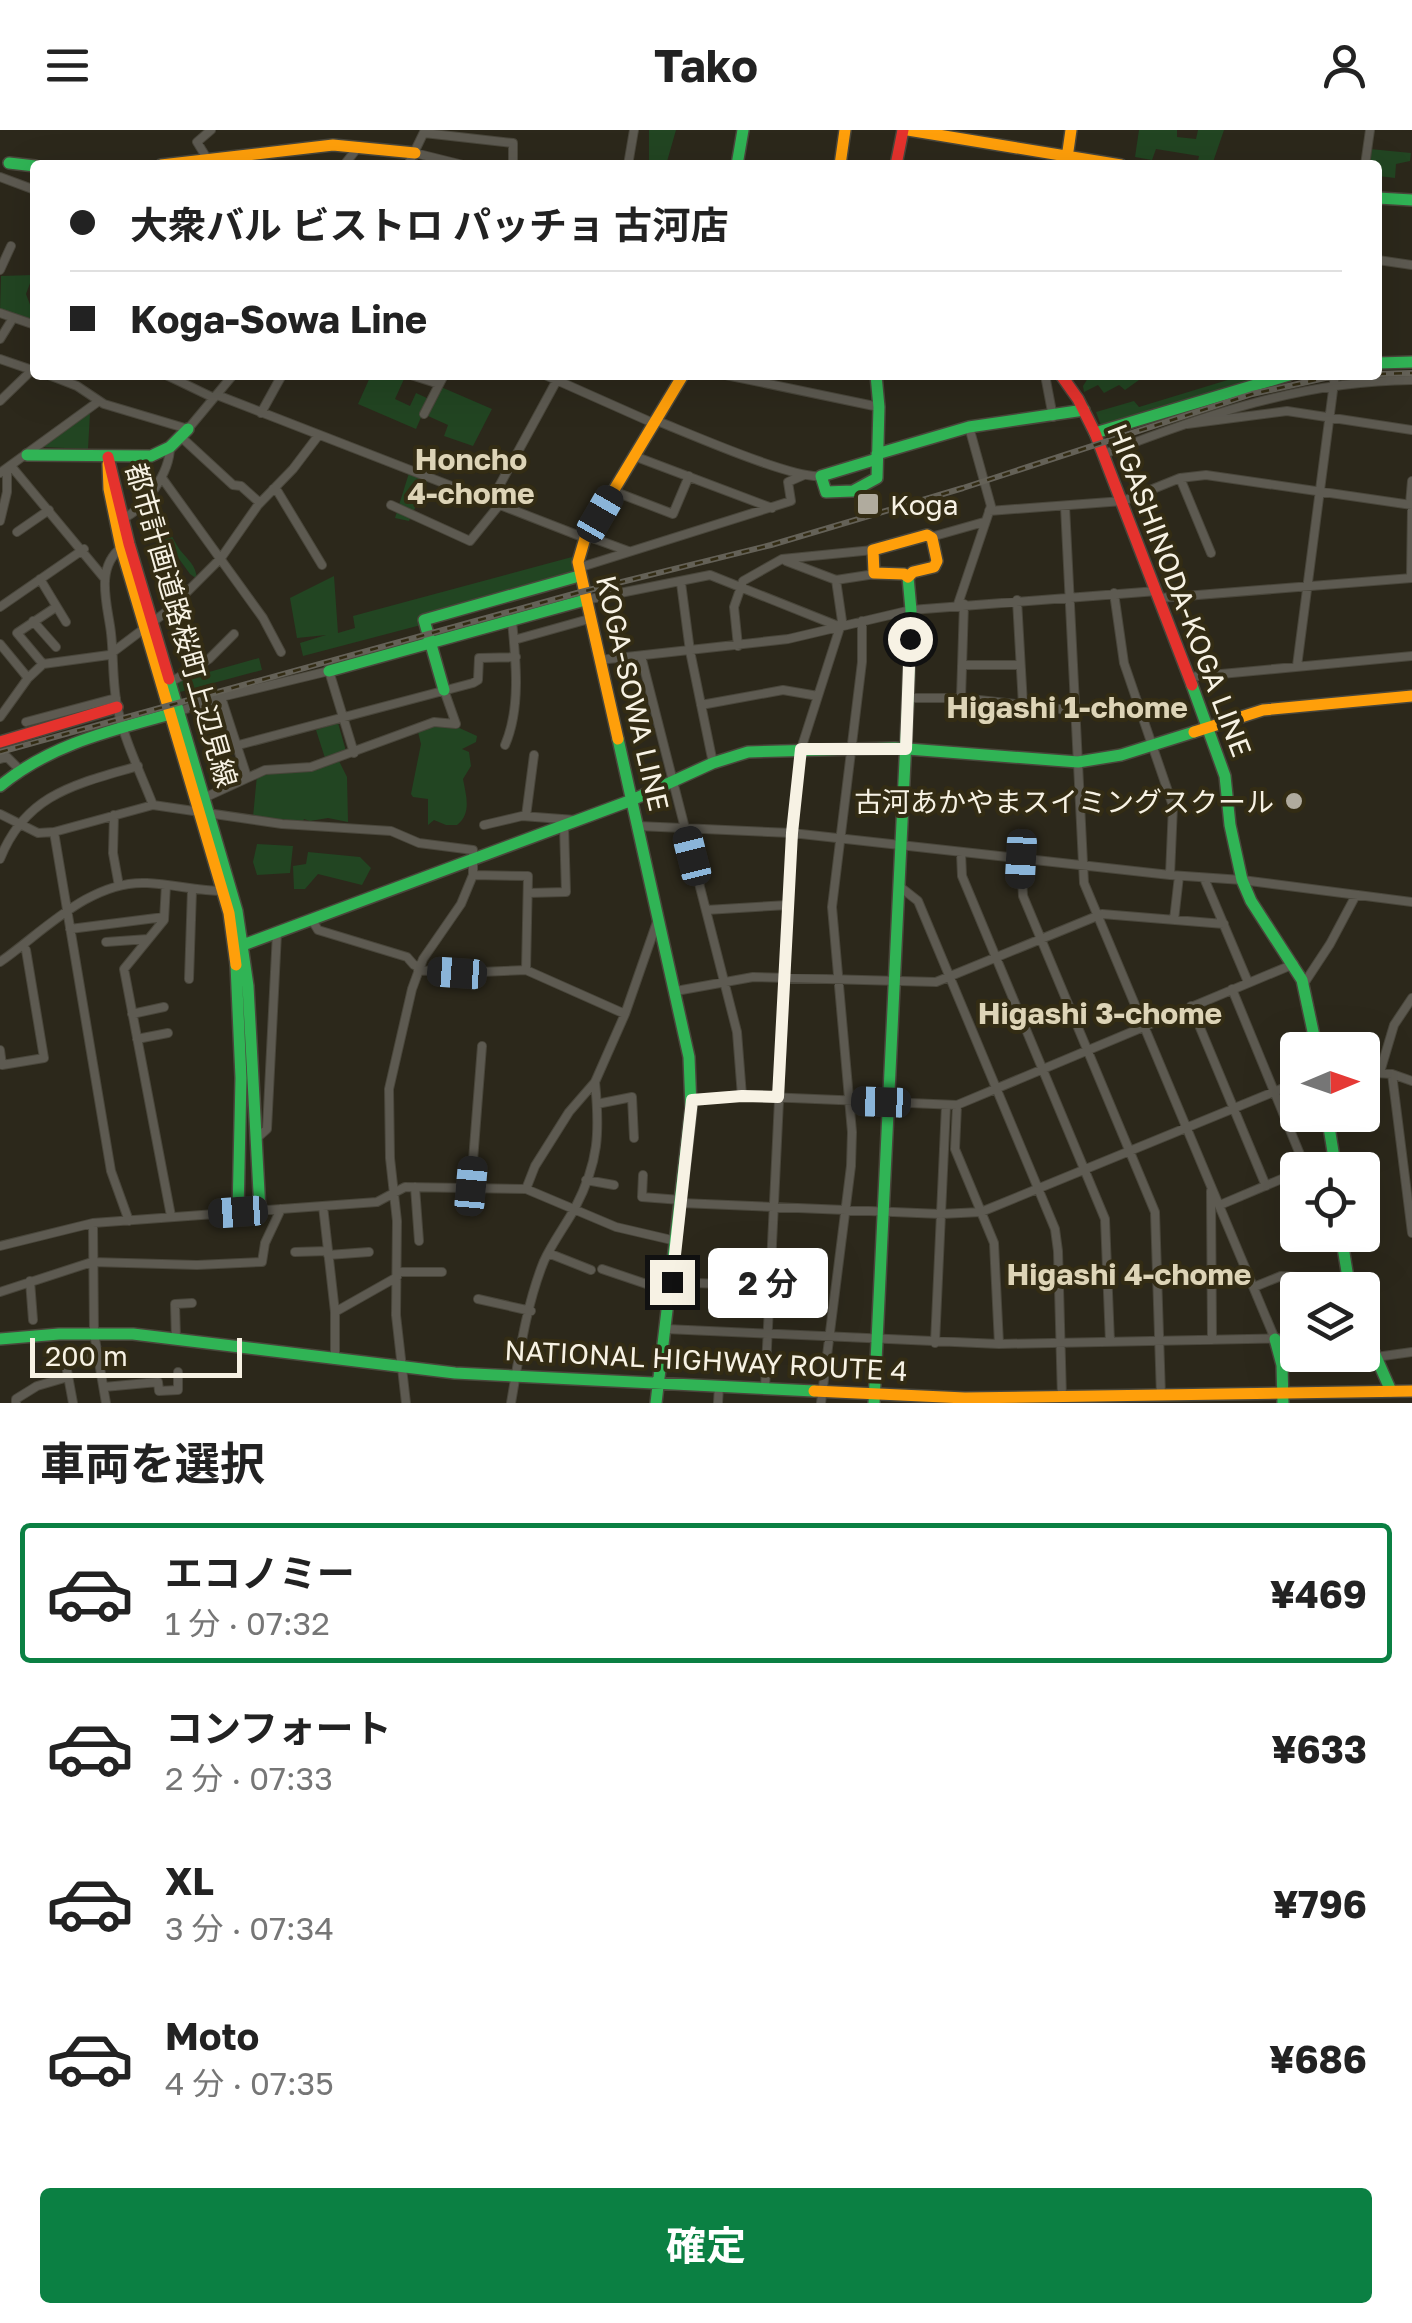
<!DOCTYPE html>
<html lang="ja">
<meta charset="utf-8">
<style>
body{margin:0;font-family:"Golos Text","Noto Sans JP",sans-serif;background:#f2f2f2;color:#222;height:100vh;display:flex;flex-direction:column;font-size:38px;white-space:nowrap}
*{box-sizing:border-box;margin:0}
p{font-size:32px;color:#767676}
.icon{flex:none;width:55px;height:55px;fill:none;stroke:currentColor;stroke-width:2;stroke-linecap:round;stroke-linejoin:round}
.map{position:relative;height:1273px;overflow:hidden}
.details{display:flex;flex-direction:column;background:#fff;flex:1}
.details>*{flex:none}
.guide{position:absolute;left:30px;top:30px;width:1352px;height:220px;border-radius:10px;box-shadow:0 10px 40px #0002;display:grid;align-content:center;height:220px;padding:0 40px;background:#fff}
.needle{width:65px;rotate:88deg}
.controls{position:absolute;left:1280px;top:902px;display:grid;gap:20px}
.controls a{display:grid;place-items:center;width:100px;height:100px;border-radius:10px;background:#fff;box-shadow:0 10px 40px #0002;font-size:50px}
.scale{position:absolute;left:30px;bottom:25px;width:212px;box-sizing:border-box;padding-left:10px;border:5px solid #f7f2e4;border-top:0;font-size:28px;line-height:35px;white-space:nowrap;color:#f7f2e4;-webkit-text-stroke:8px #332c14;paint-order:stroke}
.end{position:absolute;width:45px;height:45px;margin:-22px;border:12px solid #f7f2e4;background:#111;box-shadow:0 0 0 5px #111}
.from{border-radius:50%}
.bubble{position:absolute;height:70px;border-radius:10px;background:#fff;box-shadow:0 10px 40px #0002;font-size:32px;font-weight:700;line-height:70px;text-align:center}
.car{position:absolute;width:30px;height:60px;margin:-30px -15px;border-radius:12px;box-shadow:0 0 8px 2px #0007;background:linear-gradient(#222 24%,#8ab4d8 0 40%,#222 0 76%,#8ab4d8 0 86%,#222 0)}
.guide b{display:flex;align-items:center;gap:35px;height:95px;font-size:38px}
.guide b+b{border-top:2px solid #e0e0e0}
.guide i{width:25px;height:25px;background:#222}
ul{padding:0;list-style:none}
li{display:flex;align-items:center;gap:30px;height:140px;margin:0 20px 15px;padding:0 20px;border:5px solid transparent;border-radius:10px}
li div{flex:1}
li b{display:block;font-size:38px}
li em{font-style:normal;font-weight:700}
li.current{border-color:#0b8043}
li>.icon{width:90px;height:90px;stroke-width:1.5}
h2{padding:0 40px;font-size:45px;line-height:120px}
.button{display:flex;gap:20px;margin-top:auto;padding:20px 40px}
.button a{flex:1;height:115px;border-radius:10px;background:#0b8043;color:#fff;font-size:40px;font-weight:700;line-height:115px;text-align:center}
header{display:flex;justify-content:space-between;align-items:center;height:130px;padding:0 40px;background:#fff;font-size:45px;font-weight:700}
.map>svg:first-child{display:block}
</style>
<header><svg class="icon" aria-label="menu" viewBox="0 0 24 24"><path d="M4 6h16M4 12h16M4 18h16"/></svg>Tako<svg class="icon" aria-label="person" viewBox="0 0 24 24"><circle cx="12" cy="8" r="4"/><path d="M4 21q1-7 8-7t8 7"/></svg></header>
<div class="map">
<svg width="1412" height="1273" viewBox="0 0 1412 1273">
<rect width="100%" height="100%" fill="#2c281b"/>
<!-- green -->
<path fill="#224522" d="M649,0H676L666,35H649Z
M1139,0H1177V7L1196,9L1198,0H1224L1212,35H1197L1199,26L1156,19L1152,30L1135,27Z
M1370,19L1411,23L1410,31L1396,34L1395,48L1378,46V35H1368Z
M33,145L26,164L32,180L30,189L18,193L0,182L1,146Z
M371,245H395L404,249L395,269L410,276L416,263L429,269L416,299L358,274Z
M1090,245H1115L1116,248L1137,245L1139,250L1125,260L1119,255L1104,263L1098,255L1084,262L1083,256Z
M1244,245H1289L1102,298L1096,282L1134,271L1139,277Z
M441,257L492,279L473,316L444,306L448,295L428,286Z
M90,283L88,319L42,317Z
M409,343L428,350L409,391L395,388Z
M156,374C163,386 172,409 180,420C188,430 196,435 197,449L190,444L142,378Z
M572,427L575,444L420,486L421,495L303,526L300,513L326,505L297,508L290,468L334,446L338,503L355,498L353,486Z
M259,528L262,540L180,562L177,551Z
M338,593L346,621L325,628L316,600Z
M432,595L455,596L477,606L476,612L462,619L469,622L471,636L463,649C466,666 472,683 457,695H446L434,690L428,695V669L413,667L411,664L421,614L418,602Z
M339,631L347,647L348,692L328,688L310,691L304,689L303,691L253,687L257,645L267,642L312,641Z
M257,714L293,716L290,743L257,745L253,732Z
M308,722L360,727L371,738L362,755L318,744L305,759H294L293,736L306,734Z"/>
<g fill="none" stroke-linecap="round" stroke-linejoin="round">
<!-- street casing -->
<g stroke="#49463b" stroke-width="10">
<path id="street" d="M211,0L197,12L211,35
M424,3L513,13V35
M415,23L463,35
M344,35L359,16
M408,35L425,0
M628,35L634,0
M1365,35L1370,0
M0,47L35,60
M1378,130L1412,135
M0,140L11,116
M0,183L35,195
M0,209L13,188
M0,229L35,241
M49,245L77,256L104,274L188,299L233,245
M166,245L214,268
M411,245L439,254
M545,245L653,293
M726,245L879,277
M1045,245L1053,287
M217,265L585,408
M0,271L32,240
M261,283L282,245
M424,284L444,245
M655,290C688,303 792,349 821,346
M1187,294L1287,281L1412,300
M181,307L233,355L241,356L260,373
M1104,324C1205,285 1302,251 1412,250
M634,326L772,378
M11,336L105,449
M0,343L99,271
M162,348L263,488L281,522
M1180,348L1211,423
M273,359L278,362L322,435
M613,361L673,384L689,346
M491,371L557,250
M1410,374L1412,351
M391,375L470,411L500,374
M1065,376L1084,753L1275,1209
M989,381L1123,371L1180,348L1206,345L1412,375
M122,389C145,379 170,342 170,317
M0,391L7,362V338
M17,402L49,380
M587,406L628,421
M931,407L984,392
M122,417C94,438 108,476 111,503C114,529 112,555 118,580C125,612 141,644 153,675
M786,431L836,450L875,444
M578,438L791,371L788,352L804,345
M1411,448L1412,377
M40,449L66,492
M681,453L690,521L713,633
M1114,463L1124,533L1173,676L1170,745
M1160,468L1412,448
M585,470L710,445L838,496
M1017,470L1023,575
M958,474L991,376L969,297
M0,477L84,419
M33,491L56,517
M514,510L589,489
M0,514L28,548
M738,516L734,477L743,451L782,429L873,420
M641,526L737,902L742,966
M599,530L788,509L911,480L1157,461
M43,534L17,503L56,477
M962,535H1020
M1297,536L1335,245
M1189,547L1412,526
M171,552L209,529L234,504
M221,567L247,647
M908,568H961L1077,581
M961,568L964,474
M701,575L783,560L818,566
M180,581L221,567L329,541L354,623
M0,587L28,548L43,534L109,525L170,479L221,428L258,375L293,339L318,306
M26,592L116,568
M505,615C521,578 516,531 512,491
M235,616L473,553L478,550L479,528L516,527
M0,629L7,627L19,639
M206,667L265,640L311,637L434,592L456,594L444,560
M0,684L38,703L54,702
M114,685L113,723L119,756
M526,686L534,625
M484,695L522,686L575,690
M638,696L792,703L1170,745L1242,750L1412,772
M961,723L962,746L1105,1089L1110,1212
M0,729C26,663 77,654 138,636
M1021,729L1023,766L1155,1082L1161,1266
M473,745L528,746L526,840
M1204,748L1248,852
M166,755L164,790L124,839L171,1086
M899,756L918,771L1055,1099L1058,1121L1062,1268
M528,763L566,762L564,696
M706,780L788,775
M312,790L318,800L407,827L414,835L420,836
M1174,790L1179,746
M70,799L164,787
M106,812L148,809
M0,832C43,802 90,750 147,753C173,754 197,761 223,761
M418,840L457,843L526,840L625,884
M189,849L192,760
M1303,855L1330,814L1356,765
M1232,859L1306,1039
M676,861L753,847L936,852L1102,784L1224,794
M1191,876L1266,1056
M132,884L164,877
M137,909L168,903
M0,920L2,935L44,928L26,820
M1362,942L1392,944L1412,951
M1380,942L1394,895L1412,868
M1392,944L1412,1103
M692,970L742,966L957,975L1294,834
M597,974L632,967L634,1008
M957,975L955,1019L994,1113L999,1214
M257,1008L267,999L277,803
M1305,1039L1336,1035
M643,1045L642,1067L681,1070
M586,1050L614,1055
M471,1056L482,916
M415,1057L419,1111
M526,1059L535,1036L569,982L595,952L625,884L657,792
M1211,1061L1212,1210
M681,1073L941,1084L981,1082L1298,952
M1220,1075L1298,1042
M323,1076L335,1182V1230
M129,1091L111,1041L54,702L153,675L282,694L391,701L419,713L473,720V745L461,774L423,829L412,859L389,959L390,1028L397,1091L396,1185L406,1273
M93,1093L94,1203L106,1273
M0,1116L93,1093L377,1072L405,1057L526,1059L616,1097L676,1111
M295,1122L328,1121
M548,1123L591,1140
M328,1125L369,1122
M602,1139L670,1162
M397,1142H442
M30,1151L33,1190
M671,1152L770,1156
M1254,1157L1281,1146L1346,1150
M0,1162L92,1132L197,1135L262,1132L265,1113L281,1079
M478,1169L531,1181
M335,1182L397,1147
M666,1199L999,1214L1298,1208
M176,1208L175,1174L192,1173
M935,1213L946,976
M1376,1227L1412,1222
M104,1257L158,1252L159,1261L178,1260V1242
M765,1258L792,703L801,619L842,491L836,450
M16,1273V1269L37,1256L68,1247
M73,1273L66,1235L97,1225
M511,1273C519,1227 526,1175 544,1131C552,1113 565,1096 575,1078C599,1032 600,1002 595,952
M718,1273L719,1256
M821,1273L851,1036L852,1002L832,777L862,532V491"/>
</g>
<!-- fast casing -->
<g stroke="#49463b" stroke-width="14">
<path id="fast" d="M9,33L35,36
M737,35L743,0
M1378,68L1412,70
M1378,233L1412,232
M876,245L879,277L877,348L853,361L826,362L821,346L877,329
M1095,303L1289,245
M877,324L969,297L1084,280
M27,325L151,326L170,317L188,299
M329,541L585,470
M169,549L237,781L248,856L260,1081
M1192,555L1225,646L1230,695L1242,750L1251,771L1302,850L1317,920
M444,560L424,490L579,446
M618,609L689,927L691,978L656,1273
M0,656C52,613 114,600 178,582
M235,818L632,670L713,633L748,622L895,618L1078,632L1121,625L1194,602
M236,835L241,948L238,1082
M1327,985L1336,1040
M1341,1105L1350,1160
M1362,1195L1391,1261
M0,1209L59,1204H133L455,1243L814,1261
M1275,1209L1282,1235L1283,1273
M874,1273L908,568L911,480L908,447"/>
</g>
<!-- slow casing -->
<g stroke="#49463b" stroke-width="14">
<path id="slow" d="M908,0L1121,35
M161,35L333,15L415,23
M840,35L845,0
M1066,35L1071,0
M108,334L109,359L121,417L229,783L236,835
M927,405L932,408L937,431L934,437L913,442L908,447L904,444L874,443L873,420Z
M1194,602L1263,580L1412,566
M618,609L578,432L585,408L683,245
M814,1261L965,1268L1412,1261"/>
</g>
<!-- jam casing -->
<g stroke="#49463b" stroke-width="14">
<path id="jam" d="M896,35L903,0
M1061,245L1078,269L1095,303L1192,555
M108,327L129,414L169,549
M0,612L117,577"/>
</g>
<!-- street -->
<use href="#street" stroke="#5d5a51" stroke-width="8"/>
<!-- fast -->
<use href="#fast" stroke="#30b455" stroke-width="11"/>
<!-- slow -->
<use href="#slow" stroke="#ff9f0a" stroke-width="11"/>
<!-- jam -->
<use href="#jam" stroke="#e5322d" stroke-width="11"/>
<!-- rail casing -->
<g stroke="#646157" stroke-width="6">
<path id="rail" d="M1378,244L1412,243
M0,622L577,463L771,415L963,358L1252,264L1325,248L1362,245"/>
</g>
<!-- rail -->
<use href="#rail" stroke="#332c14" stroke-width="2.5" stroke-dasharray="8" stroke-linecap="butt"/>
</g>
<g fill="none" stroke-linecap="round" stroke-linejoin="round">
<!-- route -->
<path stroke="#f7f2e4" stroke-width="12" d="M672,1152L692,970L742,966L778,967L792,703L801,619H906L910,509"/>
</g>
<!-- markers -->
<g fill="#b0ab9e" stroke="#332c14" stroke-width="4">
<rect x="856" y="362" width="24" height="24" rx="5"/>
<circle cx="1294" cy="671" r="10"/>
</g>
<g text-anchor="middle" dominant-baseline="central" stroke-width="8" stroke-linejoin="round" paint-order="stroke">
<!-- poi labels -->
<g font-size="28" fill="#f7f2e4" stroke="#332c14" text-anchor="start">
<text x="890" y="374">Koga</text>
<text x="1274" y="671" text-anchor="end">古河あかやまスイミングスクール</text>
</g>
<!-- street labels -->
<g font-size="28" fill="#f7f2e4" stroke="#332c14">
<text transform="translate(1180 460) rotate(69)">HIGASHINODA-KOGA LINE</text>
<text transform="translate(182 495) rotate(74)">都市計画道路桜町上辺見線</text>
<text transform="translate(633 563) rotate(77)">KOGA-SOWA LINE</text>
<text transform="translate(706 1230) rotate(3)">NATIONAL HIGHWAY ROUTE 4</text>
</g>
<!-- neighbourhood labels -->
<g font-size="30" font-weight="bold" fill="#ddd4b7" stroke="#332c14">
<text x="471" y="329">Honcho<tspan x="471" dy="34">4-chome</tspan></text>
<text x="1067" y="577">Higashi 1-chome</text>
<text x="1100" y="883">Higashi 3-chome</text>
<text x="1129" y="1144">Higashi 4-chome</text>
</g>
</g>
</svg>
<div class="controls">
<a><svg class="needle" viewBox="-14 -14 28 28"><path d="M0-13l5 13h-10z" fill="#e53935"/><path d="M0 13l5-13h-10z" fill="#767676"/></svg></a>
<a><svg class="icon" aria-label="locate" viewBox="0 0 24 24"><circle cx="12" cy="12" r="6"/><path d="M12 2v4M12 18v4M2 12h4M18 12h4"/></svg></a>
<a><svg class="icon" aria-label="layers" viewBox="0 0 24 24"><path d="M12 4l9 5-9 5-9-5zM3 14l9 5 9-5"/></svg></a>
</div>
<div class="scale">200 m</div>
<i class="end from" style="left:910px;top:509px"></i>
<i class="end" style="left:672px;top:1152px"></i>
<div class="bubble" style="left:708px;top:1118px;width:120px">2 分</div>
<i class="car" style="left:600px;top:384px;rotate:30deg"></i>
<i class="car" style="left:692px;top:726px;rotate:346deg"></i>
<i class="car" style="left:1021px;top:729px;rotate:183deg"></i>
<i class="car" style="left:457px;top:843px;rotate:274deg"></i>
<i class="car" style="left:881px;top:972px;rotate:272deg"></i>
<i class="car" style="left:471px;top:1056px;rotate:5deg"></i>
<i class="car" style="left:238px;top:1082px;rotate:266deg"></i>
<div class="guide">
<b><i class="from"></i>大衆バル ビストロ パッチョ 古河店</b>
<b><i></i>Koga-Sowa Line</b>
</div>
</div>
<section class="details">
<h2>車両を選択</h2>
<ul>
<li class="current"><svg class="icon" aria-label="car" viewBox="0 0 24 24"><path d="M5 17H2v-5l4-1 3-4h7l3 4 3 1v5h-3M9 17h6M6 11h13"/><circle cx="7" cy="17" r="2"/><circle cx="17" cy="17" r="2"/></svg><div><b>エコノミー</b><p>1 分 · 07:32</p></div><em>¥469</em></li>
<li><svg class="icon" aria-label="car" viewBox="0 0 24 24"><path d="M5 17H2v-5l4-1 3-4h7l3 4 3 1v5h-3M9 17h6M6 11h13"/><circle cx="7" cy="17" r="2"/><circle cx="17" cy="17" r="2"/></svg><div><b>コンフォート</b><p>2 分 · 07:33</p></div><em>¥633</em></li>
<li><svg class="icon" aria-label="car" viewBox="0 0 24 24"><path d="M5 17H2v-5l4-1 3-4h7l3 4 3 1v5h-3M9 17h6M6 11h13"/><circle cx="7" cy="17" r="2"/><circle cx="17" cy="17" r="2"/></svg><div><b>XL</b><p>3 分 · 07:34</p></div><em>¥796</em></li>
<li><svg class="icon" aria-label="car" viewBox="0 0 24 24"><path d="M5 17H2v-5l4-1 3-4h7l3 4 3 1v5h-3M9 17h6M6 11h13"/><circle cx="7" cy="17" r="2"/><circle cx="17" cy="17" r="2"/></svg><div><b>Moto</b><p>4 分 · 07:35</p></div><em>¥686</em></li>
</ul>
<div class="button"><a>確定</a></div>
</section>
